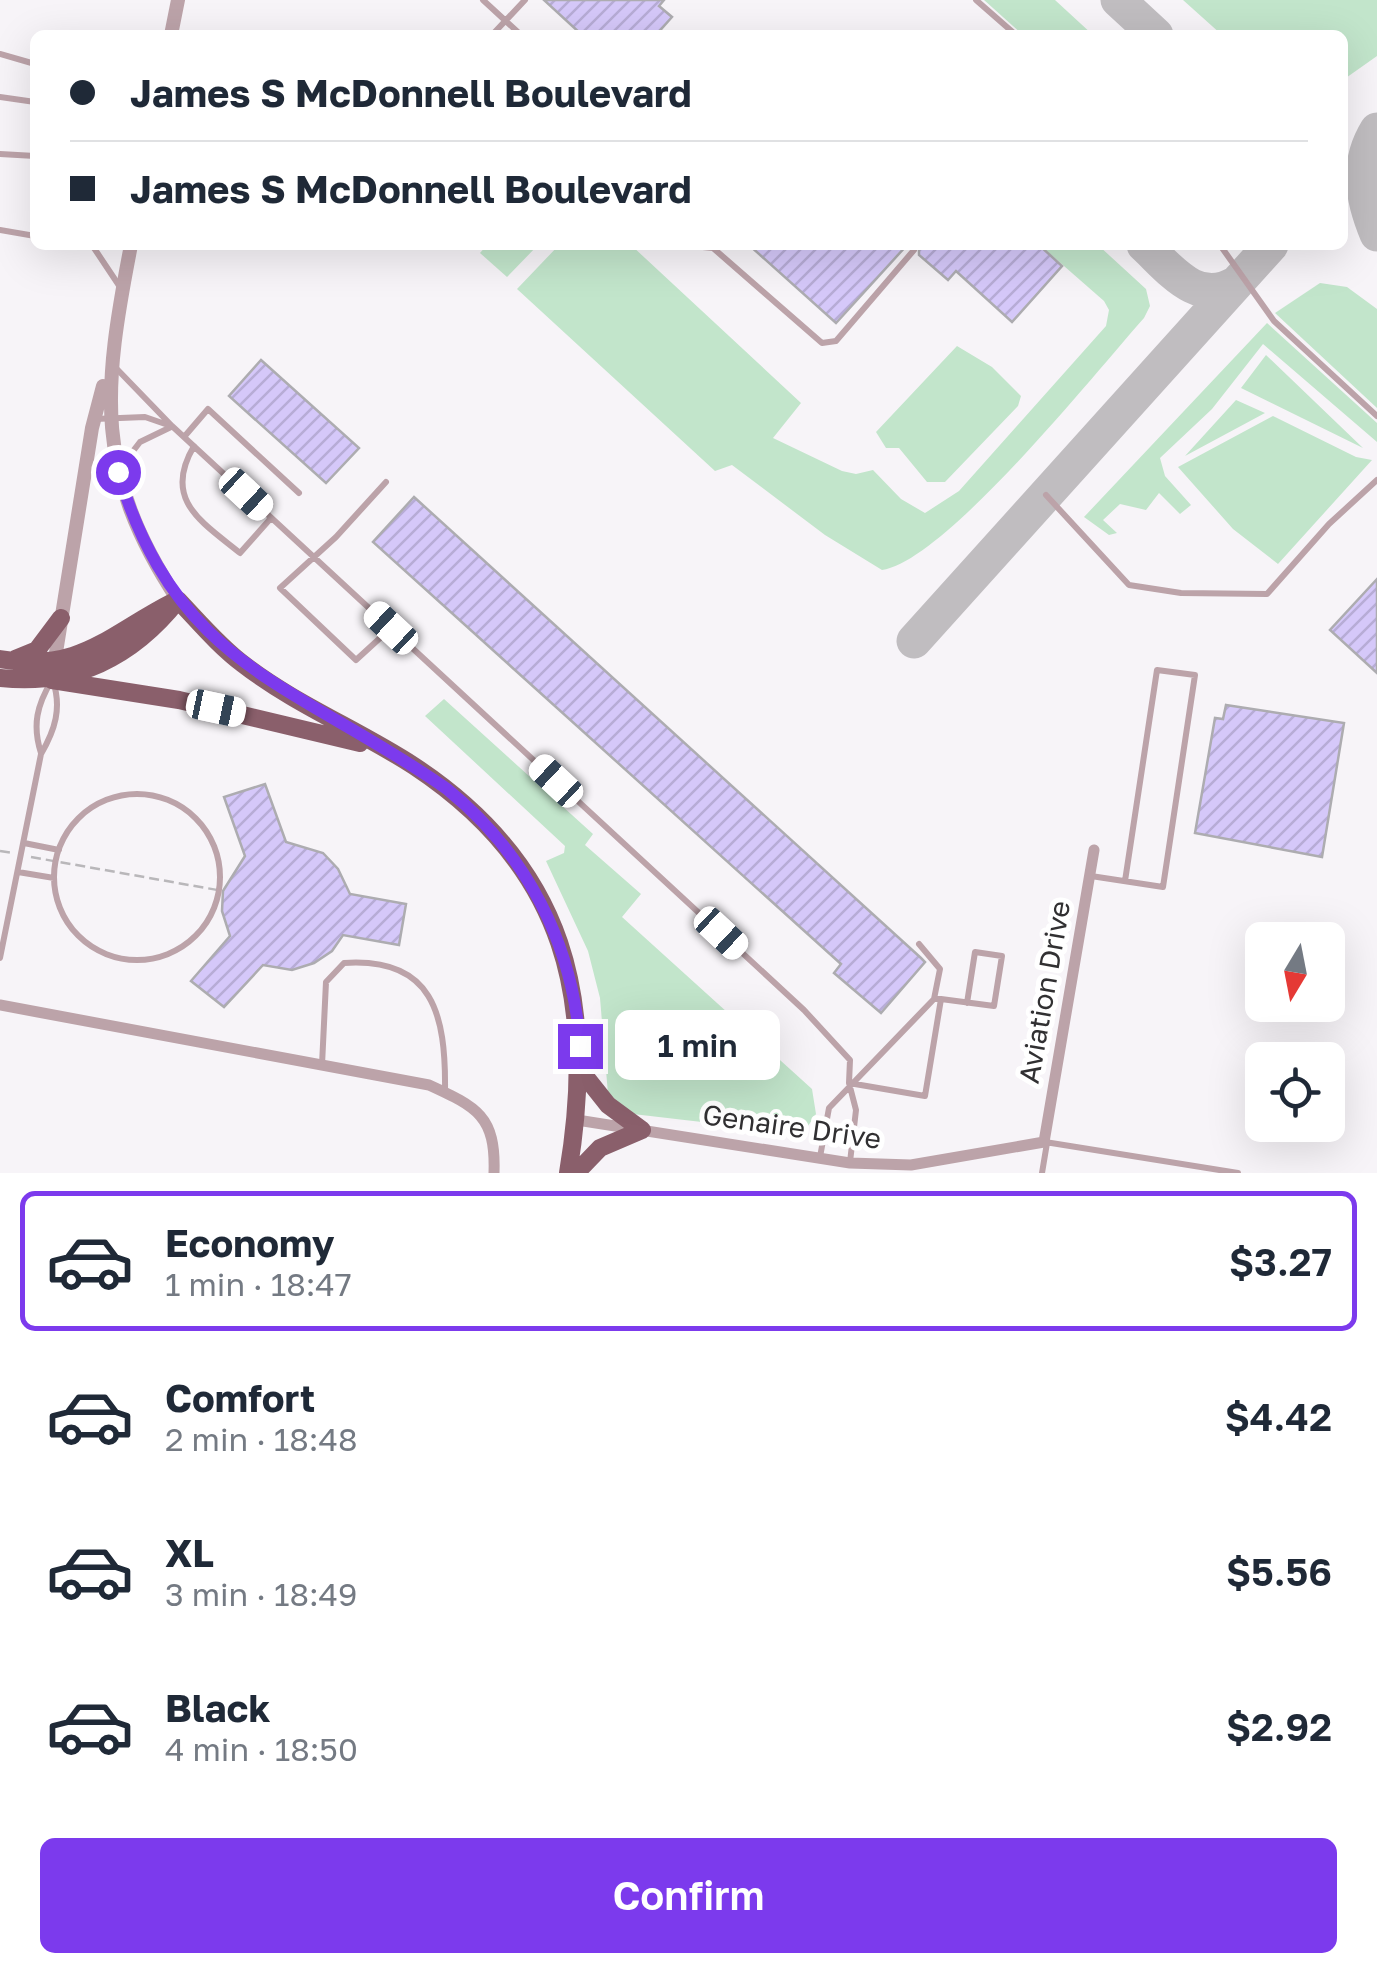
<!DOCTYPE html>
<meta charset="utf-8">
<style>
body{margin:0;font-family:"Golos Text",sans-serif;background:#f6f6f7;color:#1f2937;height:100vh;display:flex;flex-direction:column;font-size:38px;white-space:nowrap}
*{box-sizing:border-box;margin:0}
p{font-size:32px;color:#747a83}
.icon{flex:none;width:55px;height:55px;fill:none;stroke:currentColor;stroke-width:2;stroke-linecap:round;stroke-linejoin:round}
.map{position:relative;height:1173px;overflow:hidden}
.drawer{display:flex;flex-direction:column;background:#fff;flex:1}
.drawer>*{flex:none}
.hud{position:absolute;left:30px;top:30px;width:1318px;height:220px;border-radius:15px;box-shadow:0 10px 40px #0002;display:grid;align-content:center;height:220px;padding:0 40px;background:#fff}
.needle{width:65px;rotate:190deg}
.buttons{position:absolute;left:1245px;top:922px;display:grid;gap:20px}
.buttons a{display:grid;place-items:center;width:100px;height:100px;border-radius:15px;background:#fff;box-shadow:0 10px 40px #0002;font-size:50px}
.end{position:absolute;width:45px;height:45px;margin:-22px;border:12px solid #7c3aed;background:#fff;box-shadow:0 0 0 5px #fff}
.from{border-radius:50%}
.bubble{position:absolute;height:70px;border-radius:15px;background:#fff;box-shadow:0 10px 40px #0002;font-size:32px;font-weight:600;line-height:70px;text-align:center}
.car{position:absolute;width:30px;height:60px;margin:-30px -15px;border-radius:12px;box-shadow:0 0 8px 2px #0007;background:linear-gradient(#fff 24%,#345 0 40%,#fff 0 76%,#345 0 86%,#fff 0)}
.hud b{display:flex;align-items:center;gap:35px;height:95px;font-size:38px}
.hud b+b{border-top:2px solid #e0e1e3}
.hud i{width:25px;height:25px;background:#1f2937}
ul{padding:18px 0 0;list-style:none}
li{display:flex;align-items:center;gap:30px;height:140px;margin:0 20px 15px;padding:0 20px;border:5px solid transparent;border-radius:15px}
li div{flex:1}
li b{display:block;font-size:38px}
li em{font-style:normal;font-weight:600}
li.selected{border-color:#7c3aed}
li>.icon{width:90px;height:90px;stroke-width:1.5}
.primary-button{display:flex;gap:20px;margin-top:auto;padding:20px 40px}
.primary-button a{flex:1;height:115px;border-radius:15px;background:#7c3aed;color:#fff;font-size:40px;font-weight:600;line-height:115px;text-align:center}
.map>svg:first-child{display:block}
</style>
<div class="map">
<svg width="1377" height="1173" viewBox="0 0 1377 1173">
<defs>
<pattern id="building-hatch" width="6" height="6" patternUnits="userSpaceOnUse" patternTransform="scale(2.5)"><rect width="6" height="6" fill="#d5c8f9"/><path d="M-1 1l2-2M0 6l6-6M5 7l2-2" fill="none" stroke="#b7acd6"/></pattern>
</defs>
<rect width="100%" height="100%" fill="#f7f4f8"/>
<!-- green -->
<path fill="#c2e5cb" d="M984,0H1055L1093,35H1023Z
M1183,0H1377V56L1343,80L1342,35H1222Z
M487,245H538L507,277L480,253Z
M559,245H631L801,403L773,438L842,471L856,474L873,470L901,499L925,513L959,491L1106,326L1109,310L1104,301L1040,245H1098L1146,289L1150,306L1144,318C1096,372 945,561 882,570L825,535L732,465L715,471L517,289Z
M1320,283L1347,287L1377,309V408L1275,313Z
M1267,323L1377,423V442L1263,344L1212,409L1160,458L1165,476L1191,505L1180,514L1159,493L1146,510L1120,504L1103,520L1117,533L1109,535L1084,517Z
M957,346L992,367L1021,396L1018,406L945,482H927L899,448H886L876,432Z
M1266,355L1363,448L1241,388Z
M1236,400L1265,413L1185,456Z
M1273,416L1356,457L1372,460L1278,564L1233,529L1178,467Z
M444,699L593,834L585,845L641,894L622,917L812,1089L816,1114L808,1126L787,1132L633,1114L608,1094L600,998L588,951L546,861L564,853L565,846L425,716Z"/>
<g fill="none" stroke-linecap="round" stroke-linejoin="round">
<!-- taxiway -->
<path stroke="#c0bdc0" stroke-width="35" d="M1118,0L1156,35
M1377,130C1356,164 1362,198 1377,234
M1144,245C1171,270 1197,306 1235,284
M914,641L1271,245"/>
</g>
<!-- building -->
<path fill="url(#building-hatch)" stroke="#adacb0" stroke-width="2.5" d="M544,0H664L659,6L672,17L656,35H582Z
M749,245H907L836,323Z
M919,245H1039L1062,266L1012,322L956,271L948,280L919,255Z
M261,360L359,448L326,483L229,396Z
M414,497L921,958L925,962L881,1013L834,973L841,964L373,542Z
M1377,579V673L1330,630Z
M1226,705L1344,723L1322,857L1195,833L1215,718L1223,719Z
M265,784L286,842L323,853L338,869L350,894L406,904L399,945L343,935L332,951L314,963L292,970L263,965L224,1007L191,981L230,936L222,911L223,891L245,856L224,797Z"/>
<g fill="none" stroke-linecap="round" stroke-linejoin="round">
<!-- path -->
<path stroke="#b9b7ba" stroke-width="2.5" stroke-dasharray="10 5" stroke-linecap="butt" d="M0,851L13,853
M31,857L223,891"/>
<!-- service -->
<path stroke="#bca3a9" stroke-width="6" d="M483,0L521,35
M976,0L1016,35
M492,35L525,0
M0,54L35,64
M0,97L35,102
M0,154L35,156
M0,230L35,236
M92,245L122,290
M682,245L713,248L822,343L836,341L914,250
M1220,245L1274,321L1377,416
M114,366L172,426L804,1010L850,1060L849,1083L925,1096L941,999L994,1006L1002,956L975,952L967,1003
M95,419L145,417L171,426
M184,437L208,409L299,493
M194,446C162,500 202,522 240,553L271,518
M120,468L140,442L171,427
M386,482L336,537L280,588L356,660L391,628
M1046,495L1129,585L1181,593L1267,594L1329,524L1377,480
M41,753C32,725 37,705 52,680
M54 877a83 83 0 1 1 166 0a83 83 0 1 1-166 0Z
M24,843L59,850
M18,872L54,878
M1091,876L1163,887L1195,675L1157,670L1125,881
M919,944L940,969L934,999
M0,958L41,754C55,730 62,708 53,681
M322,1065L326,982L344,963C433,957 446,1014 445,1091
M849,1083L856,1110L850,1162
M1045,1142L1238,1173
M820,1157L829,1108L934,999H941
M1042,1173L1047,1143"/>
<!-- minor -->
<path stroke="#bca3a9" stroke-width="11" d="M0,1005L429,1085C477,1107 496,1116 494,1173
M577,1120L850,1163L911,1165L1044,1142L1094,850"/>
<!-- tertiary -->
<path stroke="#bca3a9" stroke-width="14" d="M171,35L178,0
M131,245C103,389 93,472 178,600
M54,665L92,428L103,386"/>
<!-- primary -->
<path stroke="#8a5f6b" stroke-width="18" d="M178,600C199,622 219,646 243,664C296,705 359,730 414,766C567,867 597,1001 568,1173
M0,659C80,673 108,635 173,602
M15,659L37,650L61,618
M0,678C75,686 132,658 178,600
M52,680L179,700L360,743
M581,1071L608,1105L642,1130
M576,1173L600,1148L642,1130"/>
</g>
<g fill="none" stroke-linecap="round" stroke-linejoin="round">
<!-- route -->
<path stroke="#7c3aed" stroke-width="12" d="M118,472C178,670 296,683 447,789C527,854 573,944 580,1046"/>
</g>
<g text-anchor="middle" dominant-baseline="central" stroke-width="10" stroke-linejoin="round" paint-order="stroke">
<!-- street labels -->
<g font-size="28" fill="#313032" stroke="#fff">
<text transform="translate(1044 992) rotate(-80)">Aviation Drive</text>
<text transform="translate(792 1126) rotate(8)">Genaire Drive</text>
</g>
</g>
</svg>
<div class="buttons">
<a><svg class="needle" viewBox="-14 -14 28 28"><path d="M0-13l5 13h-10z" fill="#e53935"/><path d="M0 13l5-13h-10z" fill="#747a83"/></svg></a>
<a><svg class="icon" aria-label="locate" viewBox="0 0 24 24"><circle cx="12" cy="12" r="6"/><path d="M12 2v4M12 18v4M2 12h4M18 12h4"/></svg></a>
</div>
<i class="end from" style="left:118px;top:472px"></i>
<i class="end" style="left:580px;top:1046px"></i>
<div class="bubble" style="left:615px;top:1010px;width:165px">1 min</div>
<i class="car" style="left:246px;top:494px;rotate:133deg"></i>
<i class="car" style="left:391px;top:628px;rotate:313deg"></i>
<i class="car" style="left:216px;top:708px;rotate:102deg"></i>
<i class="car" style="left:556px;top:781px;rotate:313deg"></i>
<i class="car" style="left:721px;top:933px;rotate:133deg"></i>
<div class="hud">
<b><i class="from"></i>James S McDonnell Boulevard</b>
<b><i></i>James S McDonnell Boulevard</b>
</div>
</div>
<section class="drawer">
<ul>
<li class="selected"><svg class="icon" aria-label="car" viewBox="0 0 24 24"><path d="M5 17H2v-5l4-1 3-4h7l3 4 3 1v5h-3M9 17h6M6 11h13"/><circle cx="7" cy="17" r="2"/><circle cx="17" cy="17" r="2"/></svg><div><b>Economy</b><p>1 min · 18:47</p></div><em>$3.27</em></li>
<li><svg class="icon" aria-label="car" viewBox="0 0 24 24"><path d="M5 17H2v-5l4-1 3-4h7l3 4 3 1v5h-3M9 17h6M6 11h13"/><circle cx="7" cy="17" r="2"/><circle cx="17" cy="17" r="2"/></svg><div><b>Comfort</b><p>2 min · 18:48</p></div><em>$4.42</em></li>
<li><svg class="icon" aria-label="car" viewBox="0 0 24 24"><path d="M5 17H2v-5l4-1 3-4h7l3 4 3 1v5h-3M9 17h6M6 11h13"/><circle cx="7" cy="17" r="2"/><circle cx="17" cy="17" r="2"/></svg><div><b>XL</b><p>3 min · 18:49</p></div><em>$5.56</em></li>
<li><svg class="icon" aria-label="car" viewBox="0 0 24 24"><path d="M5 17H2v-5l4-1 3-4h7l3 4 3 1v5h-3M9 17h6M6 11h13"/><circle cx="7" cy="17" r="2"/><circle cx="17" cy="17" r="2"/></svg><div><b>Black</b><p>4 min · 18:50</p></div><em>$2.92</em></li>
</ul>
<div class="primary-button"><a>Confirm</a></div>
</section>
